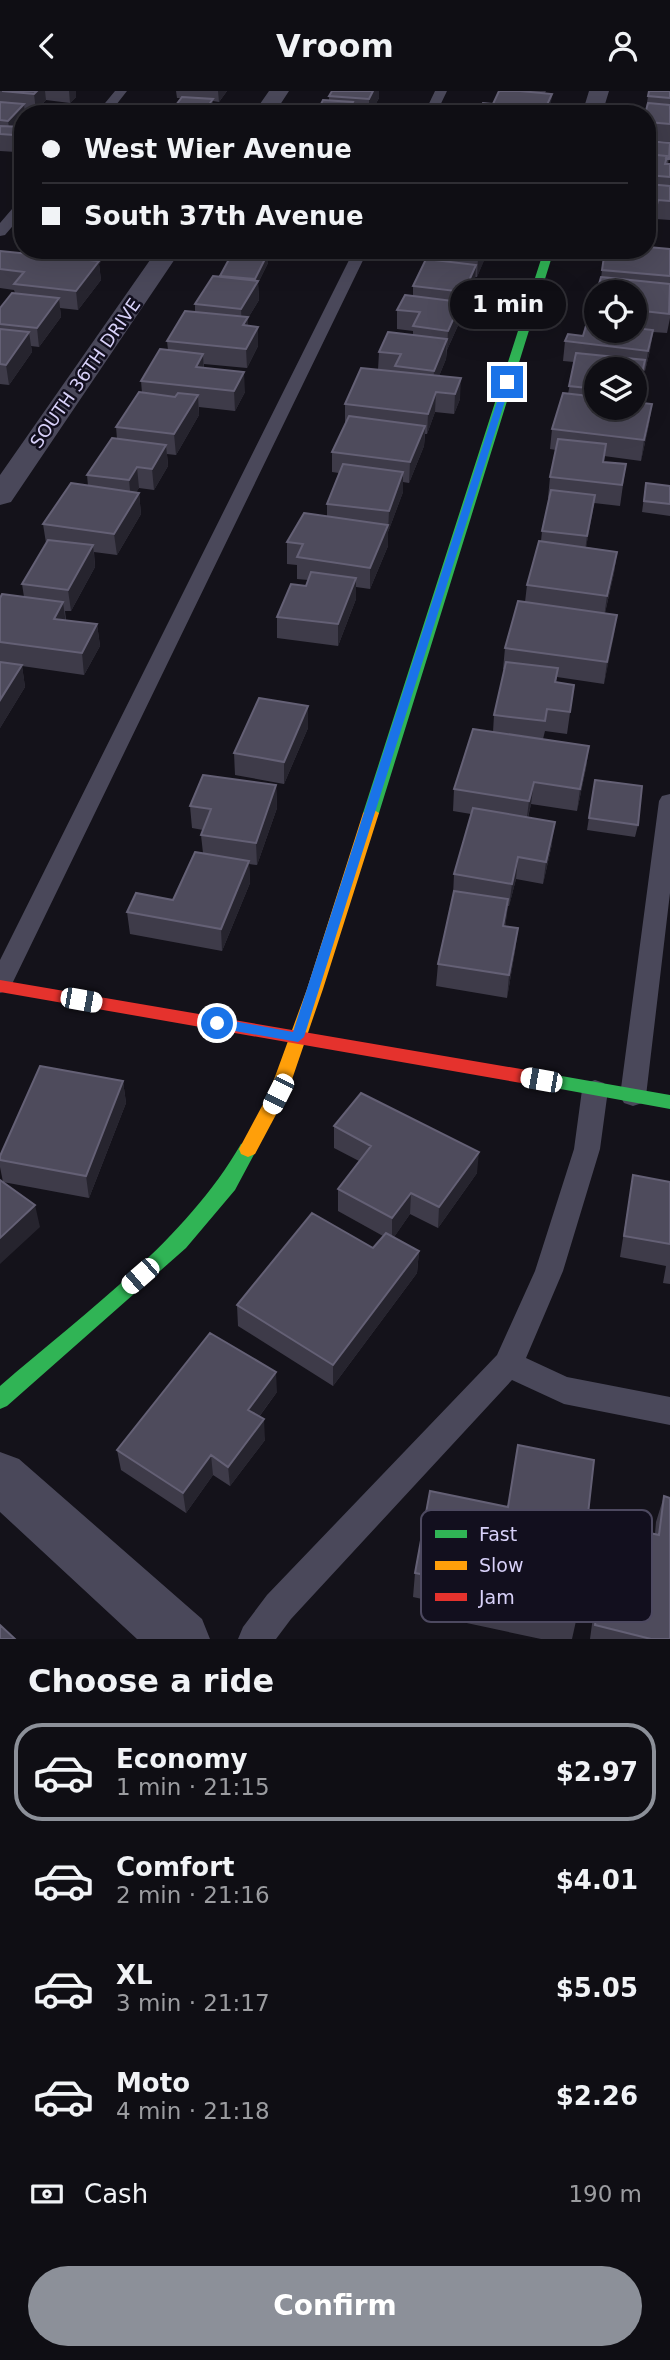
<!DOCTYPE html>
<meta charset="utf-8">
<style>
body{margin:0;font-family:"DejaVu Sans",sans-serif;background:#18171d;color:#f1f3f6;height:100vh;display:flex;flex-direction:column;font-size:26px;white-space:nowrap}
*{box-sizing:border-box;margin:0}
p{font-size:23px;color:#9b9ca0}
.icon{flex:none;width:38px;height:38px;fill:none;stroke:currentColor;stroke-width:2;stroke-linecap:round;stroke-linejoin:round}
.map{position:relative;height:1548px;overflow:hidden}
.sheet{display:flex;flex-direction:column;background:#0f0e14;flex:1}
.sheet>*{flex:none}
.guide{position:absolute;left:14px;top:14px;width:642px;height:154px;border-radius:28px;box-shadow:0 7px 28px #0002,0 0 0 2px #2f2e34;display:grid;align-content:center;height:154px;padding:0 28px;background:#0f0e14}
.controls{position:absolute;left:584px;top:189px;display:grid;gap:14px}
.controls a{display:grid;place-items:center;width:63px;height:63px;border-radius:50%;background:#0f0e14;box-shadow:0 7px 28px #0002,0 0 0 2px #2f2e34;font-size:35px}
.end{position:absolute;width:32px;height:32px;margin:-16px;border:9px solid #1a73e8;background:#fff;box-shadow:0 0 0 4px #fff}
.from{border-radius:50%}
.bubble{position:absolute;height:49px;border-radius:24px;background:#0f0e14;box-shadow:0 7px 28px #0002,0 0 0 2px #2f2e34;font-size:23px;font-weight:800;line-height:49px;text-align:center}
.car{position:absolute;width:21px;height:42px;margin:-21px -10px;border-radius:9px;box-shadow:0 0 5px 2px #0007;background:linear-gradient(#fff 24%,#345 0 40%,#fff 0 76%,#345 0 86%,#fff 0)}
.guide b{display:flex;align-items:center;gap:24px;height:66px;font-size:26px}
.guide b+b{border-top:2px solid #2f2e34}
.guide i{width:18px;height:18px;background:#f1f3f6}
ul{padding:0;list-style:none}
li{display:flex;align-items:center;gap:21px;height:98px;margin:0 14px 10px;padding:0 14px;border:4px solid transparent;border-radius:28px}
li div{flex:1}
li b{display:block;font-size:26px}
li em{font-style:normal;font-weight:800}
li.on{border-color:#8c9099}
li>.icon{width:63px;height:63px;stroke-width:1.5}
h2{padding:0 28px;font-size:32px;line-height:84px}
.pay{display:flex;align-items:center;gap:18px;height:77px;padding:0 28px;font-size:26px}
.pay p{margin-inline-start:auto}
.button{display:flex;gap:14px;margin-top:auto;padding:14px 28px}
.button a{flex:1;height:80px;border-radius:42px;background:#8c9099;color:#fff;font-size:28px;font-weight:800;line-height:80px;text-align:center}
header{display:flex;justify-content:space-between;align-items:center;height:91px;padding:0 28px;background:#0f0e14;font-size:32px;font-weight:800}
.map>svg:first-child{display:block}
</style>
<header><svg class="icon" aria-label="back" viewBox="0 0 24 24"><path d="M15 5l-7 7 7 7"/></svg>Vroom<svg class="icon" aria-label="person" viewBox="0 0 24 24"><circle cx="12" cy="8" r="4"/><path d="M4 21q1-7 8-7t8 7"/></svg></header>
<div class="map">
<svg width="670" height="1548" viewBox="0 0 670 1548">
<rect width="100%" height="100%" fill="#14121a"/>
<g fill="none" stroke-linecap="round" stroke-linejoin="round">
<!-- lane -->
<path fill="#4a485a" fill-rule="evenodd" d="M115,0H127L109,23H96Z
M435,0H447L436,23H424Z
M23,110V123L5,144L0,145V132L18,111Z
M354,159H368L12,893L9,899L0,902V869Z
M670,703V802L646,1005L642,1012L633,1015L624,1012L620,1005L659,710L662,705Z
M595,989L604,992L608,999L600,1058L563,1180L526,1267L567,1286L670,1306V1334L564,1313L512,1289L291,1528L276,1548H238L243,1536L267,1504L497,1264L535,1180L574,1058L582,999L586,992Z"/>
<!-- street -->
<path fill="#4a485a" fill-rule="evenodd" d="M269,0H289L274,23H253Z
M589,0H609L602,23H582Z
M157,159H181L11,411L0,414V384Z
M0,1361L19,1368L202,1528L210,1548H137L0,1421Z"/>
<!-- fast -->
<path fill="#30b455" fill-rule="evenodd" d="M544,159H554L379,722L376,726H366L363,722Z
M550,983L670,1004V1018L544,995L541,990L544,985Z
M248,1050L255,1053L257,1058L235,1099L186,1157L7,1315L0,1318V1295C84,1222 185,1150 241,1053Z"/>
<!-- slow -->
<path fill="#ff9f0a" fill-rule="evenodd" d="M371,717L379,722L323,898L287,1003L255,1063L248,1066L241,1063L239,1058L269,1002L307,898L363,722Z"/>
<!-- jam -->
<path fill="#e5322d" fill-rule="evenodd" d="M0,889L550,983L556,985L559,990L556,995L550,997L0,901Z"/>
</g>
<!-- wall -->
<path fill="#3e3b49" fill-rule="evenodd" d="M0,0H76V6L70,12L46,9L36,20L25,19L23,23V34L20,36L16,61L0,60Z
M176,0H227L219,11L213,10V18L170,22L181,7H177Z
M332,0H379V7L370,23H316L329,10V5Z
M499,0H546L545,2L552,3L549,23H480V20L493,13Z
M670,0V51L648,49V23L646,18L648,5Z
M648,50L670,61L668,73H670V129L656,128L650,157L670,158V227L667,242L653,241L650,259L645,280L643,279L639,307H635V278H597V317L652,313L649,333L641,370L604,365L603,371L626,373L620,415L594,412L586,456L617,461L614,482L605,522L617,524L604,593L557,586L556,591L571,615L567,643L545,640L543,648L589,655L586,677L577,720L531,713L528,727L552,753L543,793L516,788L509,815H508L505,836L518,837L515,860L507,907L436,895L438,873L453,805L454,783L471,723L453,720L454,698L493,641L494,624L505,579L503,578L505,557L525,511L527,494L541,450L542,440L550,407H548L550,386L556,359L550,358L552,338L568,303L574,271L563,270L565,250L583,245L592,222L593,214L601,187L602,179L648,159ZM597,201H635V240H597Z
M49,159H93L108,161L99,173L101,189L78,219L60,217L61,226L39,256L31,255L32,261L9,294L0,293V217L15,202L14,199L0,197V160L50,165Z
M234,159H294L293,162L276,161L273,166L268,165V172L258,192L259,209L248,227V235L258,236V255L247,277L204,273V277L245,301L235,320L199,316V324L176,364L167,363L168,375L154,399L139,397L136,401L139,402L141,423L117,464L94,461L95,476L71,520H65L66,529L97,533L100,555L84,584L22,575L25,596L0,637V507L24,506L22,493L46,452L43,433L88,395L87,384L117,348L116,336L142,302L141,290L168,259L167,250L195,221V213L220,186Z
M433,159H488L477,186H475V193L463,220H461L460,230L447,259L446,268L439,285L460,308L454,323L435,321L427,343H425L424,355L409,392L403,391V401L388,441V455L370,498L356,496V508L338,555L277,547V526L306,495L308,489L297,488V474L287,473V451L327,426V413L339,382L332,381V361L345,334V313L378,279L379,261L413,244V240L397,238V219L413,205V195L433,169Z
M646,392L670,395V425L642,421Z
M308,615V637L284,693L235,684L234,662Z
M595,689L638,734L635,746L587,739Z
M276,694L277,717L257,774L249,773L250,792L222,860L130,843L127,821L173,809L203,762L201,744L203,739L192,737L190,715Z
M123,990L126,1012L89,1107L3,1091L0,1076V1065Z
M334,1035L477,1082L438,1137L410,1123L394,1146L419,1160L417,1182L333,1295L238,1235L237,1214L373,1157L383,1145L338,1120V1098L359,1070L334,1057Z
M633,1084L670,1091V1193L663,1192L666,1175L620,1166Z
M277,1301L259,1326L265,1349L230,1395L213,1384L186,1422L121,1379L117,1359Z
M430,1400L576,1530L572,1548H541L462,1531L463,1517L413,1506L415,1482Z
M664,1405L670,1548H590L602,1459L609,1433L655,1443L656,1431Z"/>
<!-- shaded-wall -->
<path fill="#26242e" d="M37,0H45L46,9L36,20L34,3Z
M69,0H76V6L70,12Z
M218,0H227L219,11Z
M373,0H379V7L370,23H369V8Z
M552,3L550,20L549,23H546V16Z
M213,8V18L209,23H202Z
M24,13L25,23H23V34L14,44L10,43L8,30Z
M22,36L23,55L16,61L14,44Z
M658,109L656,128L654,136L656,118Z
M93,159H108V161L99,173L101,189L78,219L76,200L92,180L90,164Z
M481,159H488V161L477,186L478,167Z
M268,162V172L258,192L259,209L248,227V245L242,238L241,218L255,195V188Z
M476,174L475,193L463,220L464,201Z
M59,207L61,226L39,256L37,237Z
M461,211L460,230L447,259L448,240Z
M258,236V255L247,277L246,258Z
M653,239L650,259L645,280L648,260Z
M29,241L32,261L9,294L6,274Z
M447,248L446,268L433,300L434,280Z
M203,263L204,283L196,276Z
M244,281L245,301L235,320L234,300Z
M461,287L460,308L454,323L455,303Z
M436,301L435,321L427,343L428,323Z
M198,304L199,324L176,364L174,343Z
M652,313L649,333L641,370L644,349Z
M425,335L424,355L409,392L410,371Z
M166,354L168,375L154,399L152,378Z
M137,376L139,397L131,410L129,389Z
M403,381V401L388,441L389,420Z
M139,402L141,423L117,464L114,443Z
M595,404L592,425L584,467L587,445Z
M388,434V455L370,498V477Z
M93,454L95,476L71,520L68,499Z
M617,461L614,482L604,526L607,505Z
M356,487V508L338,555V533Z
M63,511L66,533L54,528Z
M617,524L614,545L604,593L607,571Z
M97,533L100,555L84,584L82,562Z
M22,574L25,596L0,637V609Z
M308,615V637L284,693V671Z
M589,655L586,677L577,720L580,698Z
M534,691L531,713L526,733L529,710Z
M276,694L277,717L257,774L256,752Z
M555,731L552,753L543,793L546,771Z
M518,766L516,788L509,815L512,793Z
M249,770L250,792L222,860L221,838Z
M508,808L506,830L501,858L503,835Z
M518,837L515,860L507,907L509,884Z
M123,990L126,1012L89,1107L86,1085Z
M479,1061L477,1082L438,1137L439,1116Z
M411,1102L410,1123L392,1149V1127Z
M35,1114L40,1136L0,1173V1147Z
M419,1160L417,1182L333,1295V1274Z
M276,1281L277,1301L249,1339L248,1319Z
M264,1328L265,1349L230,1395L228,1376Z
M211,1364L213,1384L186,1422L183,1402Z"/>
<!-- building -->
<path fill="#4e4b5c" stroke="#646075" stroke-width="2" d="M2,0H37L34,3Z
M332,0H373L369,8L329,5Z
M499,0H520L552,3L546,16L535,15L532,22L503,19L502,22L480,20L483,12L493,13Z
M649,0H670V7L648,5Z
M182,6L213,8L202,23L170,22Z
M323,9L353,11L349,19L366,21L365,23H316Z
M0,11L24,13L8,30L0,29Z
M648,12L670,14V33L648,31V23H645Z
M156,21L178,23H154Z
M0,35L22,36L14,44L0,43Z
M648,50L670,52L669,68L666,67L667,65L648,63Z
M648,63L667,65L665,73H670V86L648,84Z
M648,93L670,95V110L658,109L656,118L648,117Z
M648,131L654,132L651,150H648Z
M648,156L670,158V185L602,179L605,159H648Z
M52,159H93L90,164Z
M234,159L268,162L255,188L220,185Z
M443,159H481L478,167L442,163Z
M0,160L99,170L76,200L14,193L24,181L0,178Z
M426,168L476,174L464,201L413,195Z
M213,185L258,190L241,218L195,213Z
M601,186L670,193L669,223L635,219V201H597V215L593,214Z
M12,202L59,207L37,237L0,233V217Z
M405,204L461,211L448,240L413,235L420,221L397,219Z
M185,220L248,226L243,234L258,236L246,258L167,250Z
M590,221L597,222V240H635V237L653,239L648,260L565,250L568,243L583,245Z
M0,238L29,241L6,274L0,273Z
M388,241L447,248L434,280L395,275L401,263L379,261Z
M160,258L203,263L196,276L244,281L234,300L141,290Z
M576,262L645,269L641,287L635,286V278H597V298L569,295Z
M361,277L461,287L455,303L436,301L428,323L345,313Z
M139,301L175,306L178,302L198,304L174,343L116,336Z
M563,302L597,306V317H635V311L652,313L644,349L552,338Z
M349,325L425,335L410,371L332,361Z
M112,347L166,354L152,378L137,376L129,389L87,384Z
M558,348L606,353L603,371L626,373L622,394L550,386Z
M343,373L403,381L389,420L327,413Z
M71,392L139,402L114,443L43,433Z
M646,392L670,395V413L644,410Z
M551,399L595,404L587,445L542,440Z
M304,422L388,434L370,477L297,466L303,453L287,451Z
M48,449L93,454L68,499L22,493Z
M539,450L617,461L607,505L527,494Z
M311,481L356,487L338,533L277,526L291,493L306,495Z
M2,503L63,511L54,528L97,533L82,562L0,551V507Z
M518,510L617,524L607,571L505,557Z
M0,571L22,574L0,609Z
M506,571L558,577L555,591L574,594L570,621L547,618L545,630L494,624Z
M259,607L308,615L284,671L234,662Z
M473,638L589,655L580,698L534,691L529,710L454,698Z
M203,684L276,694L256,752L201,744L211,718L190,715Z
M595,689L642,695L638,734L589,727Z
M473,717L555,731L546,771L518,766L512,793L454,783Z
M195,761L249,770L221,838L127,821L136,802L173,809Z
M454,800L508,808L503,835L518,837L509,884L438,873Z
M40,975L123,990L86,1085L0,1069V1065Z
M361,1002L479,1061L439,1116L411,1102L392,1127L338,1098L371,1055L334,1035Z
M633,1084L670,1091V1153L624,1145Z
M0,1089L35,1114L0,1147Z
M312,1122L373,1157L386,1142L419,1160L333,1274L237,1214Z
M210,1242L276,1281L248,1319L264,1328L228,1376L211,1364L183,1402L117,1359Z
M518,1354L594,1369L576,1530L465,1507L467,1492L415,1482L430,1400L508,1416Z
M664,1405L670,1407V1548H651L595,1534L609,1433L659,1444Z
M0,1534L15,1548H0Z"/>
<!-- route -->
<path fill="#1a73e8" d="M504,289L511,291L304,946L298,951L212,936L210,932L217,927L293,941Z"/>
<g text-anchor="middle" dominant-baseline="central" stroke-width="5" stroke-linejoin="round" paint-order="stroke">
<!-- far-street labels -->
<g font-size="18" fill="#d8d1f9" stroke="#120f1e">
<text transform="translate(85 282) rotate(-55)">SOUTH 36TH DRIVE</text>
</g>
</g>
<!-- legend -->
<rect x="421" y="1419" width="231" height="112" rx="10" fill="#120f1e" stroke="#4d4960" stroke-width="2"/>
<rect x="435" y="1439" width="32" height="8" fill="#30b455"/>
<rect x="435" y="1470" width="32" height="9" fill="#ff9f0a"/>
<rect x="435" y="1502" width="32" height="8" fill="#e5322d"/>
<g font-size="19" fill="#d8d1f9">
<text x="479" y="1450">Fast</text>
<text x="479" y="1481">Slow</text>
<text x="479" y="1513">Jam</text>
</g>
</svg>
<div class="controls">
<a><svg class="icon" aria-label="locate" viewBox="0 0 24 24"><circle cx="12" cy="12" r="6"/><path d="M12 2v4M12 18v4M2 12h4M18 12h4"/></svg></a>
<a><svg class="icon" aria-label="layers" viewBox="0 0 24 24"><path d="M12 4l9 5-9 5-9-5zM3 14l9 5 9-5"/></svg></a>
</div>
<i class="end from" style="left:217px;top:932px"></i>
<i class="end" style="left:507px;top:291px"></i>
<div class="bubble" style="left:450px;top:189px;width:116px">1 min</div>
<i class="car" style="left:81px;top:909px;rotate:100deg"></i>
<i class="car" style="left:541px;top:989px;rotate:280deg"></i>
<i class="car" style="left:278px;top:1003px;rotate:207deg"></i>
<i class="car" style="left:140px;top:1185px;rotate:229deg"></i>
<div class="guide">
<b><i class="from"></i>West Wier Avenue</b>
<b><i></i>South 37th Avenue</b>
</div>
</div>
<section class="sheet">
<h2>Choose a ride</h2>
<ul>
<li class="on"><svg class="icon" aria-label="car" viewBox="0 0 24 24"><path d="M5 17H2v-5l4-1 3-4h7l3 4 3 1v5h-3M9 17h6M6 11h13"/><circle cx="7" cy="17" r="2"/><circle cx="17" cy="17" r="2"/></svg><div><b>Economy</b><p>1 min · 21:15</p></div><em>$2.97</em></li>
<li><svg class="icon" aria-label="car" viewBox="0 0 24 24"><path d="M5 17H2v-5l4-1 3-4h7l3 4 3 1v5h-3M9 17h6M6 11h13"/><circle cx="7" cy="17" r="2"/><circle cx="17" cy="17" r="2"/></svg><div><b>Comfort</b><p>2 min · 21:16</p></div><em>$4.01</em></li>
<li><svg class="icon" aria-label="car" viewBox="0 0 24 24"><path d="M5 17H2v-5l4-1 3-4h7l3 4 3 1v5h-3M9 17h6M6 11h13"/><circle cx="7" cy="17" r="2"/><circle cx="17" cy="17" r="2"/></svg><div><b>XL</b><p>3 min · 21:17</p></div><em>$5.05</em></li>
<li><svg class="icon" aria-label="car" viewBox="0 0 24 24"><path d="M5 17H2v-5l4-1 3-4h7l3 4 3 1v5h-3M9 17h6M6 11h13"/><circle cx="7" cy="17" r="2"/><circle cx="17" cy="17" r="2"/></svg><div><b>Moto</b><p>4 min · 21:18</p></div><em>$2.26</em></li>
</ul>
<div class="pay"><svg class="icon" aria-label="cash" viewBox="0 0 24 24"><path d="M3 7h18v10H3z"/><circle cx="12" cy="12" r="2"/></svg>Cash<p>190 m</p></div>
<div class="button"><a>Confirm</a></div>
</section>
